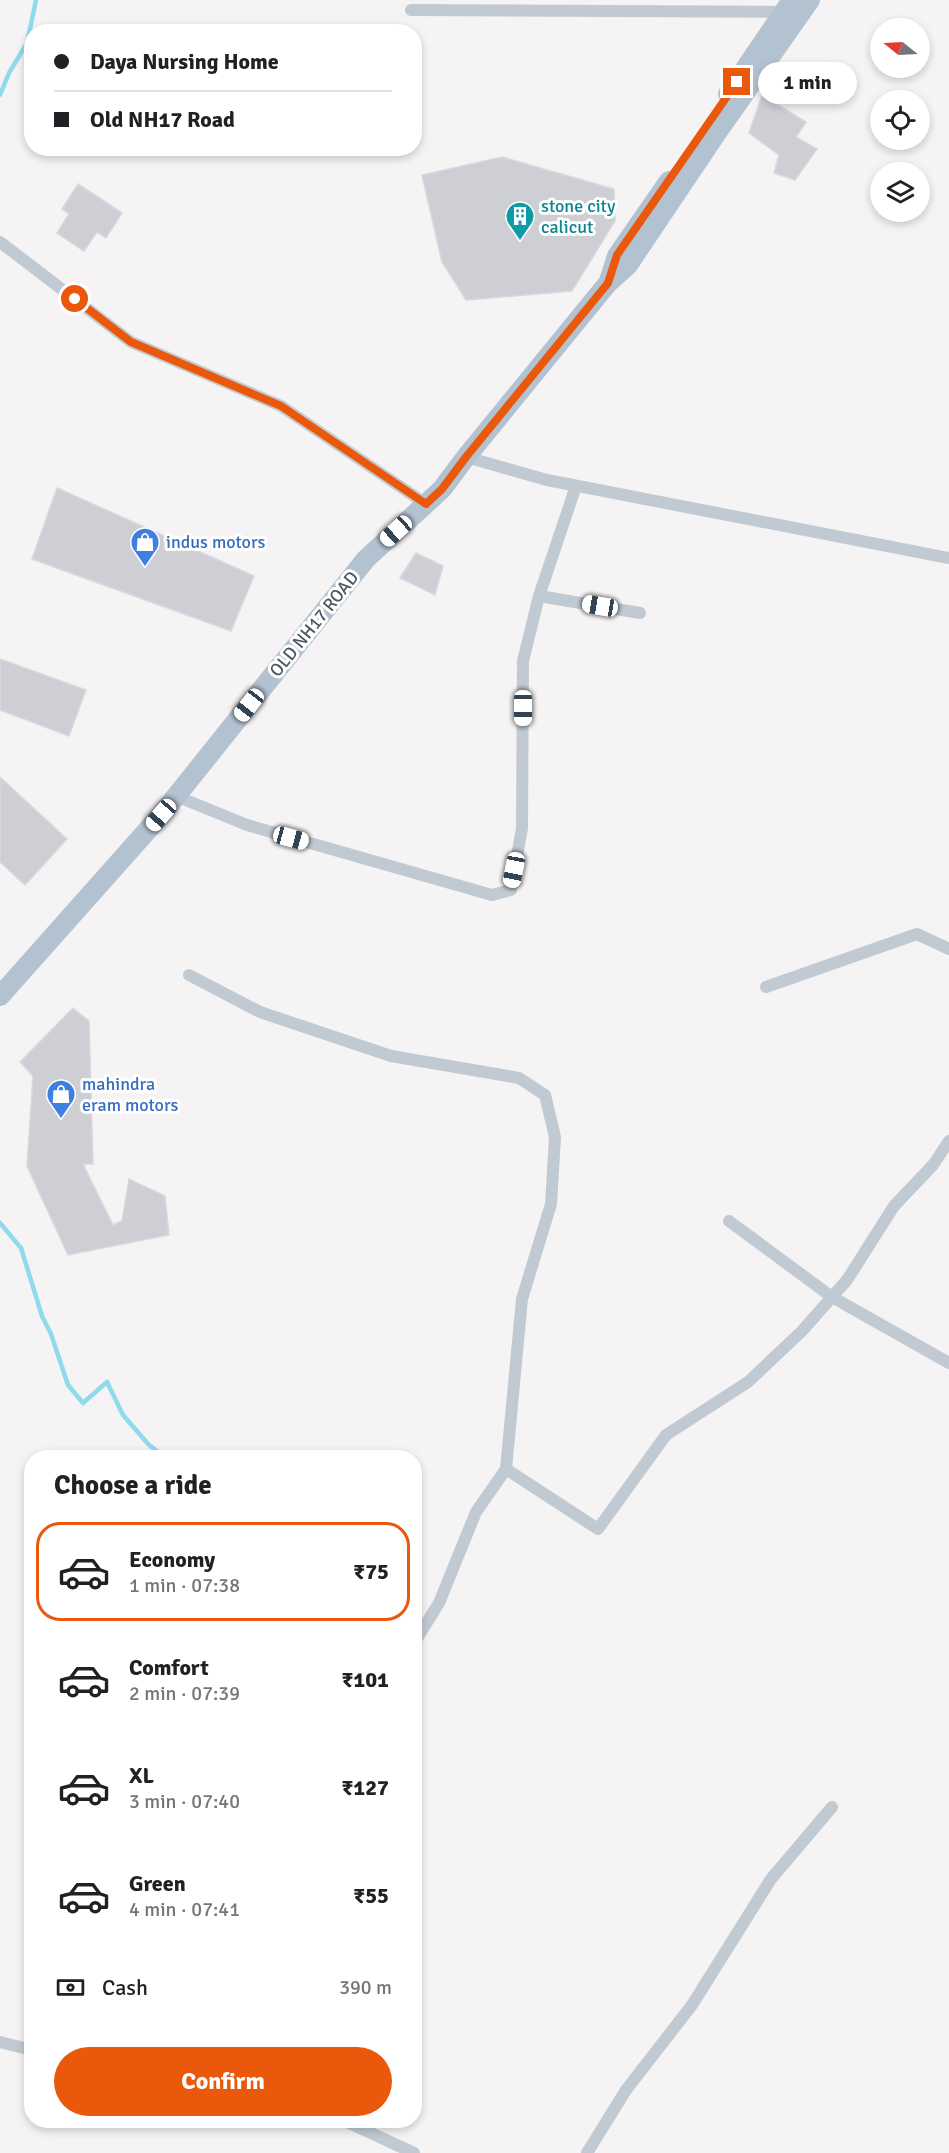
<!DOCTYPE html>
<meta charset="utf-8">
<style>
body{margin:0;font-family:Signika,sans-serif;background:#f2f2f2;color:#202124;height:100vh;display:flex;flex-direction:column;font-size:22px;white-space:nowrap}
*{box-sizing:border-box;margin:0}
p{font-size:20px;color:#757577}
.icon{flex:none;width:33px;height:33px;fill:none;stroke:currentColor;stroke-width:2;stroke-linecap:round;stroke-linejoin:round}
.map{position:relative;flex:1;overflow:hidden}
.details{position:absolute;left:24px;top:1450px;width:398px;height:678px;display:flex;flex-direction:column;background:#fff;border-radius:24px;box-shadow:0 3px 9px #0003}
.details>*{flex:none}
.guide{position:absolute;left:24px;top:24px;width:398px;height:132px;border-radius:24px;box-shadow:0 3px 9px #0003;display:grid;align-content:center;height:132px;padding:0 30px;background:#fff}
.needle{width:39px;rotate:288deg}
.controls{position:absolute;left:870px;top:18px;display:grid;gap:12px}
.controls a{display:grid;place-items:center;width:60px;height:60px;border-radius:50%;background:#fff;box-shadow:0 3px 9px #0003;font-size:30px}
.end{position:absolute;width:27px;height:27px;margin:-14px;border:8px solid #ea580c;background:#fff;box-shadow:0 0 0 3px #fff}
.from{border-radius:50%}
.bubble{position:absolute;height:42px;border-radius:21px;background:#fff;box-shadow:0 3px 9px #0003;font-size:20px;font-weight:800;line-height:42px;text-align:center}
.car{position:absolute;width:18px;height:36px;margin:-18px -9px;border-radius:8px;box-shadow:0 0 4px 2px #0007;background:linear-gradient(#fff 24%,#345 0 40%,#fff 0 76%,#345 0 86%,#fff 0)}
.guide b{display:flex;align-items:center;gap:21px;height:57px;font-size:22px}
.guide b+b{border-top:2px solid #e0e0e0}
.guide i{width:15px;height:15px;background:#202124}
ul{padding:0;list-style:none}
li{display:flex;align-items:center;gap:18px;height:99px;margin:0 12px 9px;padding:0 18px;border:3px solid transparent;border-radius:24px}
li div{flex:1}
li b{display:block;font-size:22px}
li em{font-style:normal;font-weight:800}
li.selected{border-color:#ea580c}
li>.icon{width:54px;height:54px;stroke-width:1.5}
h2{padding:0 30px;font-size:27px;line-height:72px}
.pay{display:flex;align-items:center;gap:15px;height:66px;padding:0 30px;font-size:22px}
.pay p{margin-inline-start:auto}
.action{display:flex;gap:12px;margin-top:auto;padding:12px 30px}
.action a{flex:1;height:69px;border-radius:36px;background:#ea580c;color:#fff;font-size:24px;font-weight:800;line-height:69px;text-align:center}
.map>svg:first-child{display:block}
</style>
<div class="map">
<svg width="949" height="2153" viewBox="0 0 949 2153">
<rect width="100%" height="100%" fill="#f5f3f3"/>
<g fill="none" stroke-linecap="round" stroke-linejoin="round">
<!-- stream -->
<path stroke="#90daee" stroke-width="4.5" d="M0,95L9,73L27,43L36,0
M0,1223L21,1248L42,1316L51,1334L68,1385L83,1403L107,1382L123,1415L149,1445L167,1458"/>
</g>
<!-- building -->
<path fill="#cdcfd5" stroke="#d7d9de" stroke-width="1.5" d="M762,95L806,122L796,137L817,149L795,180L774,173L779,155L749,133Z
M502,157L614,189L615,221L572,291L466,300L442,262L422,175Z
M78,184L122,213L106,238L97,232L84,251L57,233L69,214L62,209Z
M57,488L254,576L231,631L32,559Z
M416,553L443,566L435,595L400,578Z
M0,659L86,690L69,736L0,710Z
M0,777L67,839L25,885L0,862Z
M73,1008L89,1021L93,1164H83L113,1225L122,1221L129,1179L165,1196L169,1235L68,1255L27,1166L33,1076L20,1062Z"/>
<g fill="none" stroke-linecap="round" stroke-linejoin="round">
<!-- minor -->
<path stroke="#c1cad2" stroke-width="12" d="M411,10L789,12
M0,242L131,342L281,406L426,504
M466,457L547,480L949,558
M539,596L640,613
M176,796L247,825L492,895L511,890L522,828L523,661L539,596L576,486
M189,975L260,1012L391,1056L519,1078L545,1095L555,1137L551,1204L522,1299L506,1469
M766,987L917,934L949,949
M729,1221L832,1297L949,1363
M414,1643L439,1603L476,1512L506,1469L598,1529L666,1435L748,1382L802,1331L847,1280L894,1206L933,1165L949,1141
M0,2042L32,2050
M345,2121L414,2153
M587,2153L626,2090L692,2005L771,1879L832,1807"/>
<!-- primary -->
<path stroke="#b3c2d1" stroke-width="20" d="M728,94L792,0
M609,281L617,256L669,181
M0,996L161,815L366,559L442,489L466,457L608,283L628,265L716,134L810,0"/>
</g>
<g fill="none" stroke-linecap="round" stroke-linejoin="round">
<!-- route -->
<path stroke="#ea580c" stroke-width="8" d="M75,299L131,342L281,406L426,504L442,489L466,457L608,283L617,255L737,82"/>
</g>
<!-- icons -->
<defs>
<g id="building-pin" transform="scale(1.5)"><path d="M0 17L-7.5 6A9.5 9.5 0 1 1 7.5 6Z" fill="#0f9aa8" stroke="#fff"/><path d="M-4-6H4V6H1V3H-1V6H-4ZM-2.5-4.3h1.7v1.8h-1.7ZM.8-4.3h1.7v1.8H.8ZM-2.5-1h1.7V.8h-1.7ZM.8-1h1.7V.8H.8Z" fill="#fff"/></g>
<g id="shop-pin" transform="scale(1.5)"><path d="M0 17L-7.5 6A9.5 9.5 0 1 1 7.5 6Z" fill="#3f7fe0" stroke="#fff"/><path d="M-5-2.5h2.3a2.7 3.5 0 0 1 5.4 0H5L5.5 6h-11ZM-1.5-2.5h3a1.5 2.3 0 0 0-3 0Z" fill="#fff"/></g>
</defs>
<g fill-rule="evenodd">
<use href="#building-pin" x="520" y="216"/>
<use href="#shop-pin" x="145" y="542"/>
<use href="#shop-pin" x="61" y="1094"/>
</g>
<g text-anchor="middle" dominant-baseline="central" stroke-width="6" stroke-linejoin="round" paint-order="stroke">
<!-- culture labels -->
<g font-size="18" fill="#0d838f" stroke="#fff" text-anchor="start">
<text x="541" y="206">stone city<tspan x="541" dy="21">calicut</tspan></text>
</g>
<!-- shop labels -->
<g font-size="18" fill="#366cbe" stroke="#fff" text-anchor="start">
<text x="166" y="542">indus motors</text>
<text x="82" y="1084">mahindra<tspan x="82" dy="21">eram motors</tspan></text>
</g>
<!-- street labels -->
<g font-size="18" fill="#4a5661" stroke="#fff">
<text transform="translate(314 624) rotate(-51)">OLD NH17 ROAD</text>
</g>
</g>
</svg>
<div class="controls">
<a><svg class="needle" viewBox="-14 -14 28 28"><path d="M0-13l5 13h-10z" fill="#e53935"/><path d="M0 13l5-13h-10z" fill="#757577"/></svg></a>
<a><svg class="icon" aria-label="locate" viewBox="0 0 24 24"><circle cx="12" cy="12" r="6"/><path d="M12 2v4M12 18v4M2 12h4M18 12h4"/></svg></a>
<a><svg class="icon" aria-label="layers" viewBox="0 0 24 24"><path d="M12 4l9 5-9 5-9-5zM3 14l9 5 9-5"/></svg></a>
</div>
<i class="end from" style="left:75px;top:299px"></i>
<i class="end" style="left:737px;top:82px"></i>
<div class="bubble" style="left:758px;top:62px;width:99px">1 min</div>
<i class="car" style="left:396px;top:531px;rotate:228deg"></i>
<i class="car" style="left:600px;top:606px;rotate:280deg"></i>
<i class="car" style="left:249px;top:705px;rotate:218deg"></i>
<i class="car" style="left:523px;top:708px;rotate:180deg"></i>
<i class="car" style="left:161px;top:815px;rotate:221deg"></i>
<i class="car" style="left:291px;top:838px;rotate:105deg"></i>
<i class="car" style="left:514px;top:870px;rotate:191deg"></i>
<div class="guide">
<b><i class="from"></i>Daya Nursing Home</b>
<b><i></i>Old NH17 Road</b>
</div>
<section class="details">
<h2>Choose a ride</h2>
<ul>
<li class="selected"><svg class="icon" aria-label="car" viewBox="0 0 24 24"><path d="M5 17H2v-5l4-1 3-4h7l3 4 3 1v5h-3M9 17h6M6 11h13"/><circle cx="7" cy="17" r="2"/><circle cx="17" cy="17" r="2"/></svg><div><b>Economy</b><p>1 min · 07:38</p></div><em>₹75</em></li>
<li><svg class="icon" aria-label="car" viewBox="0 0 24 24"><path d="M5 17H2v-5l4-1 3-4h7l3 4 3 1v5h-3M9 17h6M6 11h13"/><circle cx="7" cy="17" r="2"/><circle cx="17" cy="17" r="2"/></svg><div><b>Comfort</b><p>2 min · 07:39</p></div><em>₹101</em></li>
<li><svg class="icon" aria-label="car" viewBox="0 0 24 24"><path d="M5 17H2v-5l4-1 3-4h7l3 4 3 1v5h-3M9 17h6M6 11h13"/><circle cx="7" cy="17" r="2"/><circle cx="17" cy="17" r="2"/></svg><div><b>XL</b><p>3 min · 07:40</p></div><em>₹127</em></li>
<li><svg class="icon" aria-label="car" viewBox="0 0 24 24"><path d="M5 17H2v-5l4-1 3-4h7l3 4 3 1v5h-3M9 17h6M6 11h13"/><circle cx="7" cy="17" r="2"/><circle cx="17" cy="17" r="2"/></svg><div><b>Green</b><p>4 min · 07:41</p></div><em>₹55</em></li>
</ul>
<div class="pay"><svg class="icon" aria-label="cash" viewBox="0 0 24 24"><path d="M3 7h18v10H3z"/><circle cx="12" cy="12" r="2"/></svg>Cash<p>390 m</p></div>
<div class="action"><a>Confirm</a></div>
</section>
</div>
